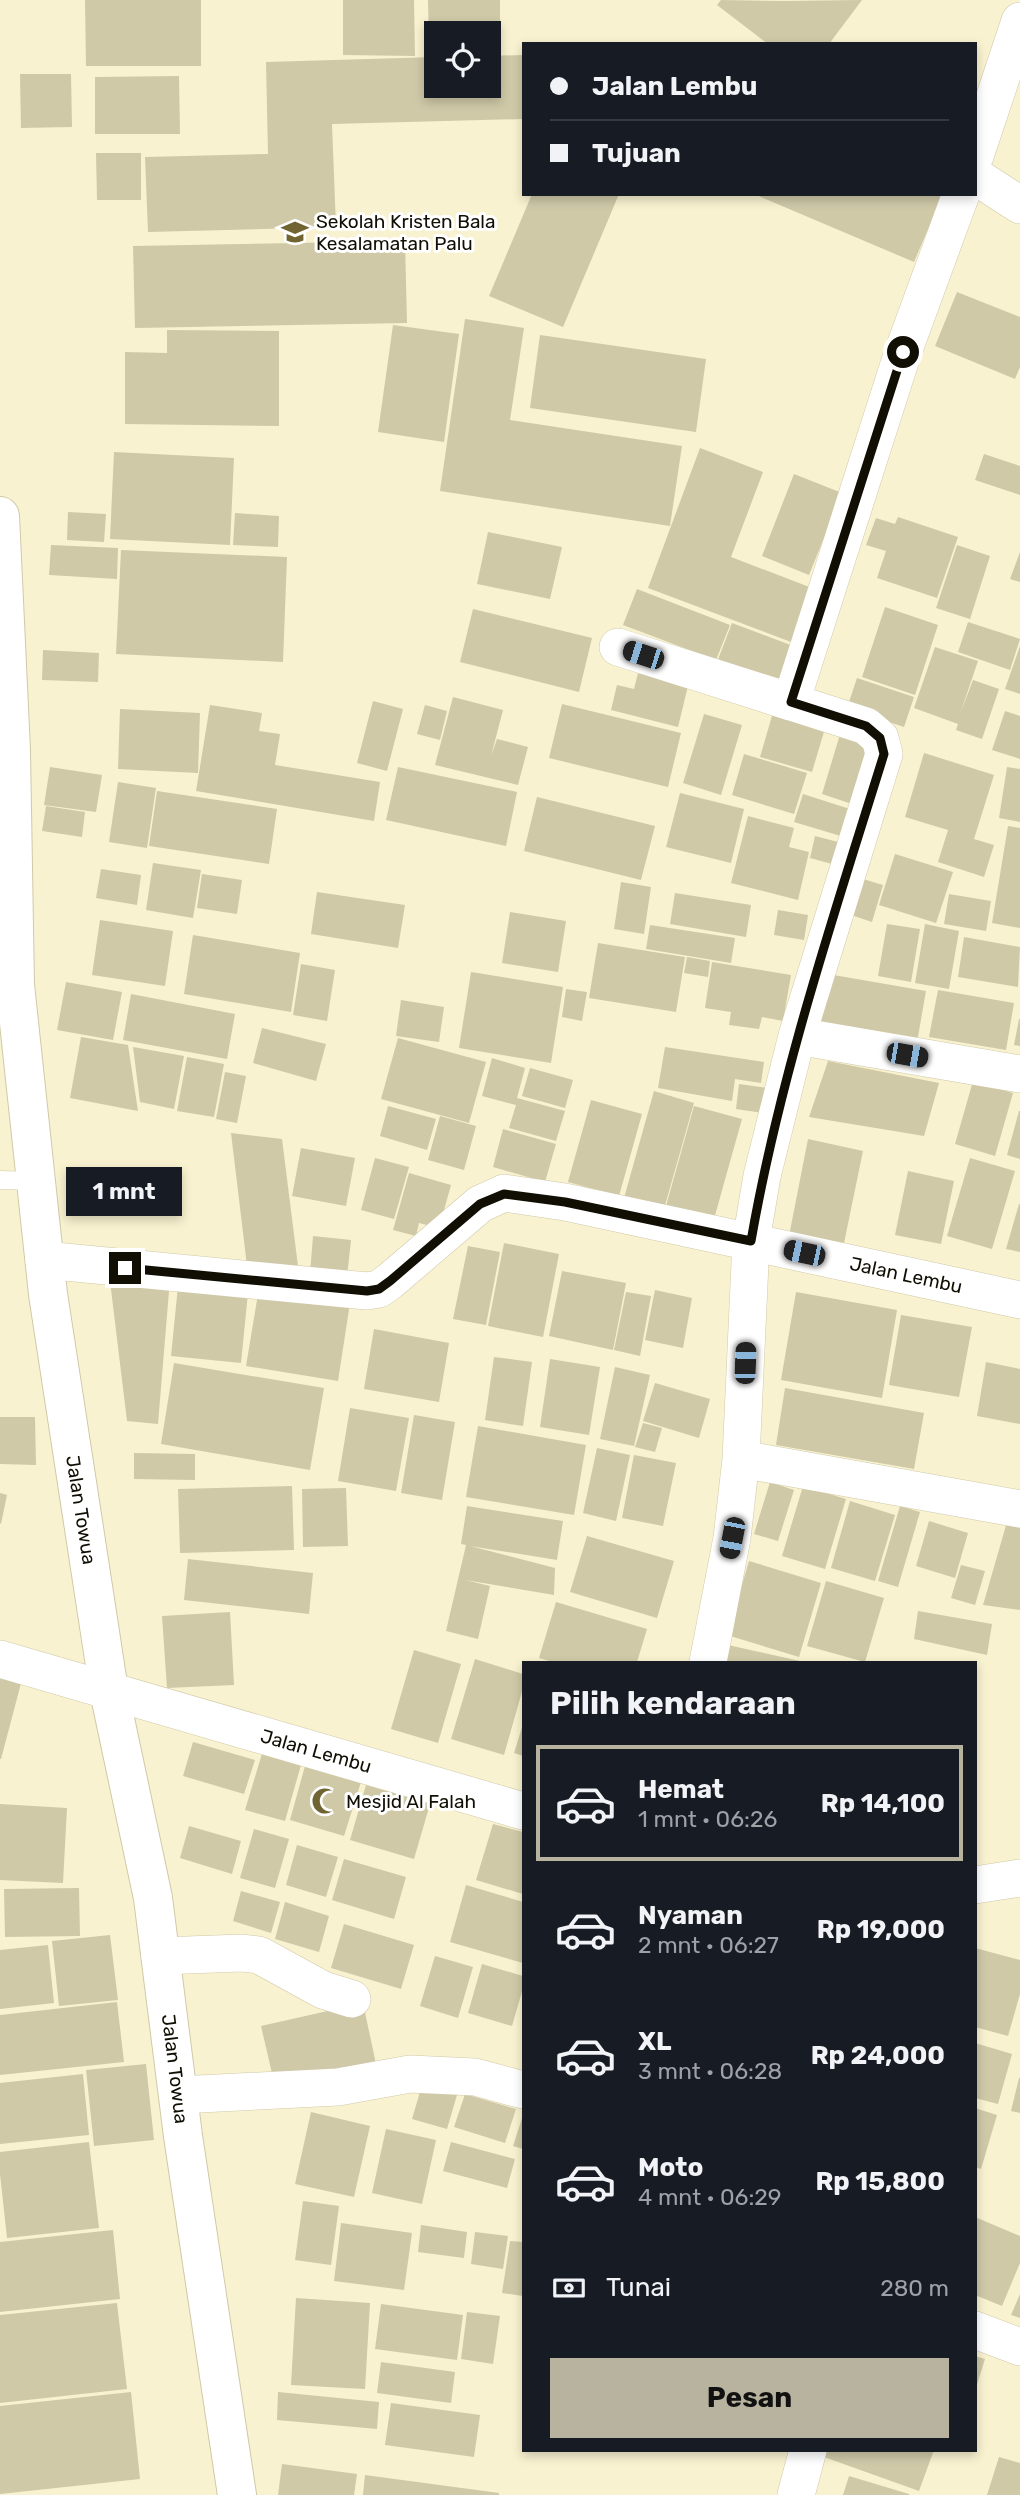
<!DOCTYPE html>
<html lang="id">
<meta charset="utf-8">
<style>
body{margin:0;font-family:Rubik,sans-serif;background:#20242c;color:#f1f3f6;height:100vh;display:flex;flex-direction:column;font-size:26px;white-space:nowrap}
*{box-sizing:border-box;margin:0}
p{font-size:23px;color:#9ea1a6}
.icon{flex:none;width:38px;height:38px;fill:none;stroke:currentColor;stroke-width:2;stroke-linecap:round;stroke-linejoin:round}
.map{position:relative;flex:1;overflow:hidden}
.side{position:absolute;left:522px;top:1661px;width:455px;height:791px;display:flex;flex-direction:column;background:#171b24;border-radius:0px;box-shadow:0 4px 10px #0003}
.side>*{flex:none}
.guide{position:absolute;left:522px;top:42px;width:455px;height:154px;border-radius:0px;box-shadow:0 4px 10px #0003;display:grid;align-content:center;height:154px;padding:0 28px;background:#171b24}
.buttons{position:absolute;left:424px;top:21px;display:grid;gap:14px}
.buttons a{display:grid;place-items:center;width:77px;height:77px;border-radius:0px;background:#171b24;box-shadow:0 4px 10px #0003;font-size:35px}
.end{position:absolute;width:32px;height:32px;margin:-16px;border:9px solid #110f04;background:#fff;box-shadow:0 0 0 4px #fff}
.from{border-radius:50%}
.bubble{position:absolute;height:49px;border-radius:0px;background:#171b24;box-shadow:0 4px 10px #0003;font-size:23px;font-weight:700;line-height:49px;text-align:center}
.car{position:absolute;width:21px;height:42px;margin:-21px -10px;border-radius:9px;box-shadow:0 0 5px 2px #0007;background:linear-gradient(#222 24%,#8ab4d8 0 40%,#222 0 76%,#8ab4d8 0 86%,#222 0)}
.guide b{display:flex;align-items:center;gap:24px;height:66px;font-size:26px}
.guide b+b{border-top:2px solid #363941}
.guide i{width:18px;height:18px;background:#f1f3f6}
ul{padding:0;list-style:none}
li{display:flex;align-items:center;gap:21px;height:116px;margin:0 14px 10px;padding:0 14px;border:4px solid transparent;border-radius:0px}
li div{flex:1}
li b{display:block;font-size:26px}
li em{font-style:normal;font-weight:700}
li.selected{border-color:#b7b39e}
li>.icon{width:63px;height:63px;stroke-width:1.5}
h2{padding:0 28px;font-size:32px;line-height:84px}
.pay{display:flex;align-items:center;gap:18px;height:77px;padding:0 28px;font-size:26px}
.pay p{margin-inline-start:auto}
.button{display:flex;gap:14px;margin-top:auto;padding:14px 28px}
.button a{flex:1;height:80px;border-radius:0px;background:#b7b39e;color:#111;font-size:28px;font-weight:700;line-height:80px;text-align:center}
.map>svg:first-child{display:block}
</style>
<div class="map">
<svg width="1020" height="2495" viewBox="0 0 1020 2495">
<rect width="100%" height="100%" fill="#f9f2d0"/>
<!-- building -->
<path fill="#cfc9a8" d="M85,0H201V66H86Z
M343,0H414L415,56L343,55Z
M428,0H500V44H488V33H436V44H429Z
M721,0L785,1L862,0L829,44H768L717,5Z
M523,55V119L332,124L336,227L148,232L145,157L268,154L266,62L436,57V86H488V56Z
M20,74H71L72,127L21,128Z
M179,76L180,134H95V77Z
M96,153H141V200H97Z
M532,194H619L563,327L489,296Z
M754,194H943L914,262Z
M405,241L407,323L135,328L133,246Z
M957,292L1020,317V367L1015,379L935,346Z
M465,319L524,328L510,420L682,446L670,526L440,491Z
M393,325L459,334L444,442L378,432Z
M167,330L279,331V426L125,424V352L167,353Z
M540,335L706,359L696,432L530,408Z
M700,448L763,472L731,557L812,588L791,642L648,588Z
M114,452L234,458L230,545L110,539Z
M984,454L1020,466V495L975,480Z
M794,474L842,493L809,575L762,556Z
M68,512L106,514L104,542L67,540Z
M235,513L279,516L278,547L233,545Z
M898,517L958,537L937,598L877,578L886,551L866,545L876,518L895,524Z
M488,532L562,547L550,599L477,584Z
M51,545L118,548L117,579L49,575Z
M957,545L990,556L970,619L936,608Z
M121,550L287,557L283,662L116,654Z
M1020,552V582L1010,579Z
M637,589L730,625L716,660L623,625Z
M885,607L938,625L915,695L862,677Z
M473,609L592,638L579,692L460,662Z
M968,622L1020,639L1010,670L958,652Z
M732,623L796,647L781,686L717,662Z
M1020,646V694L1005,689Z
M935,647L978,661L960,714L973,680L999,689L982,739L956,730L958,724L914,708Z
M43,650L99,653L98,682L42,680Z
M638,673L688,686L678,727L611,710L617,685L634,689Z
M857,678L914,697L904,727L847,708Z
M453,697L503,710L491,756L497,739L528,747L518,785L435,765Z
M373,701L403,709L387,771L357,763Z
M562,704L681,733L668,787L549,758Z
M210,705L262,713L259,731L280,734L275,765L380,782L374,821L196,791Z
M425,705L447,711L440,740L417,734Z
M120,709L200,713L198,773L118,769Z
M774,709L826,725L812,772L760,757Z
M1005,711L1020,716V759L992,750Z
M704,714L742,725L721,795L683,783Z
M841,731L870,745L852,804L822,794Z
M924,753L994,775L974,839L994,845L984,877L938,862L948,830L905,817Z
M744,754L807,773L794,814L732,795Z
M50,767L102,775L96,812L44,805Z
M398,767L517,792L506,846L386,820Z
M1007,767L1020,769V822L999,818Z
M118,782L156,788L147,848L109,842Z
M157,791L277,809L269,864L149,846Z
M680,793L744,809L731,863L666,847Z
M803,794L853,810L844,837L794,822Z
M537,797L655,826L641,880L524,851Z
M46,806L85,812L82,837L42,831Z
M748,816L794,828L789,847L809,852L798,900L731,883Z
M1008,826L1020,828V928L992,923Z
M815,836L842,843L836,865L810,858Z
M895,854L953,872L936,923L879,905Z
M153,863L201,870L193,918L146,910Z
M101,869L141,875L137,905L96,898Z
M202,874L242,880L237,914L197,908Z
M853,876L883,885L872,922L842,912Z
M621,882L651,887L644,934L614,929Z
M317,892L405,905L398,948L311,934Z
M675,893L751,905L746,937L670,924Z
M949,894L991,901L986,931L944,924Z
M778,910L808,915L804,940L774,935Z
M510,912L566,921L558,972L502,963Z
M100,920L173,931L165,986L92,975Z
M887,924L920,929L911,982L878,976Z
M925,924L959,931L949,989L915,983Z
M650,925L735,938L731,963L646,949Z
M193,935L300,953L291,1012L184,994Z
M964,937L1020,947L1018,987L958,977Z
M598,943L685,957L676,1012L589,998Z
M687,957L710,961L708,977L684,973Z
M712,962L791,975L783,1021L762,1017L759,1029L729,1025L731,1012L705,1008Z
M301,964L335,970L327,1021L293,1015Z
M471,972L563,987L551,1063L459,1048Z
M822,973L926,991L916,1048L813,1030Z
M66,982L122,992L113,1040L57,1030Z
M566,989L587,992L582,1021L562,1017Z
M938,990L1014,1003L1006,1050L929,1037Z
M131,994L235,1014L227,1059L123,1040Z
M401,1000L444,1007L439,1042L396,1036Z
M1019,1019H1020V1046L1014,1045Z
M262,1028L326,1044L316,1081L253,1063Z
M81,1037L128,1045L138,1111L70,1098Z
M398,1038L486,1062L469,1123L381,1099Z
M133,1047L184,1056L174,1109L140,1102Z
M665,1047L764,1062L761,1083L735,1079L732,1101L658,1088Z
M187,1057L224,1064L214,1117L177,1111Z
M492,1058L525,1068L517,1098L565,1111L556,1141L509,1128L516,1105L482,1096Z
M828,1061L939,1083L924,1136L809,1117Z
M530,1068L573,1080L565,1108L522,1096Z
M225,1072L246,1076L237,1123L216,1119Z
M973,1081L1013,1093L995,1156L955,1144Z
M739,1084L767,1088L763,1113L736,1109Z
M654,1091L694,1103L664,1209L624,1198Z
M591,1100L642,1114L619,1196L568,1182Z
M388,1106L436,1119L427,1150L380,1136Z
M694,1106L742,1119L714,1219L666,1206Z
M1019,1111H1020V1159L1007,1155Z
M440,1116L476,1126L464,1170L428,1160Z
M503,1129L556,1144L545,1182L493,1167Z
M231,1133L282,1139L300,1282L248,1274Z
M808,1139L863,1151L843,1248L789,1236Z
M301,1148L355,1158L346,1206L292,1196Z
M375,1158L409,1167L394,1219L361,1210Z
M970,1158L1015,1171L992,1249L947,1236Z
M908,1171L954,1181L941,1244L895,1235Z
M409,1173L451,1185L439,1228L419,1223L416,1236L393,1230Z
M1019,1204H1020V1252L1006,1249Z
M313,1236L351,1240L347,1277L310,1273Z
M504,1243L559,1254L543,1337L488,1326Z
M468,1246L500,1252L486,1325L453,1319Z
M562,1271L626,1283L613,1350L549,1336Z
M109,1273L170,1279L158,1424L127,1421Z
M178,1286L248,1293L241,1363L171,1356Z
M259,1288L350,1303L338,1381L246,1366Z
M655,1290L692,1298L683,1348L645,1340Z
M626,1292L651,1296L640,1356L614,1350Z
M796,1292L897,1310L882,1398L781,1380Z
M901,1315L972,1327L959,1397L889,1385Z
M374,1329L449,1343L439,1402L364,1389Z
M494,1357L532,1362L523,1426L485,1420Z
M550,1359L600,1367L589,1435L540,1427Z
M986,1362L1020,1369V1424L977,1416Z
M174,1363L324,1388L310,1470L161,1444Z
M615,1367L650,1375L634,1446L600,1439Z
M655,1383L710,1399L699,1438L643,1421Z
M785,1388L924,1413L914,1469L776,1445Z
M350,1408L409,1418L396,1491L338,1481Z
M414,1415L455,1422L442,1500L401,1493Z
M0,1417H35L36,1465L0,1464Z
M643,1423L662,1428L655,1452L635,1447Z
M478,1426L586,1445L574,1515L466,1497Z
M597,1448L630,1455L616,1521L583,1513Z
M134,1453L195,1454V1480L134,1479Z
M634,1455L676,1463L663,1526L622,1518Z
M770,1482L794,1490L778,1541L754,1534Z
M292,1486L294,1550L180,1553L178,1489Z
M803,1486L846,1499L825,1569L782,1556Z
M346,1488L348,1546L303,1547L302,1489Z
M0,1493L7,1495L1,1524L0,1523Z
M850,1501L895,1515L875,1581L831,1568Z
M467,1506L563,1521L557,1560L470,1546L555,1568L554,1595L465,1580L490,1586L478,1639L446,1631L466,1545L461,1544Z
M900,1506L920,1512L898,1587L878,1581Z
M929,1521L968,1533L955,1578L916,1566Z
M1007,1522L1020,1526V1610L983,1605Z
M587,1536L674,1561L657,1618L570,1592Z
M188,1559L313,1573L309,1614L184,1600Z
M749,1561L821,1583L799,1657L727,1635Z
M961,1565L985,1571L975,1605L951,1598Z
M826,1581L884,1598L865,1662L807,1646Z
M556,1602L647,1629L637,1662H553L539,1658Z
M918,1611L992,1624L987,1655L914,1639Z
M230,1612L234,1685L167,1688L162,1616Z
M728,1645L800,1661V1662H724Z
M414,1650L461,1664L438,1743L391,1729Z
M475,1659L523,1674V1688L504,1755L451,1739Z
M0,1665L24,1672L1,1759H0Z
M523,1724V1756L514,1753Z
M193,1742L255,1760L244,1794L183,1776Z
M264,1747L303,1758L285,1821L245,1810Z
M305,1766L361,1782L344,1836L290,1820Z
M366,1785L430,1804L414,1859L350,1840Z
M0,1804L67,1808L63,1883L0,1880Z
M493,1824L523,1832V1894L476,1880Z
M189,1826L241,1841L232,1874L180,1858Z
M254,1829L289,1839L275,1888L240,1878Z
M297,1845L338,1857L326,1897L286,1885Z
M344,1859L406,1877L394,1919L332,1900Z
M466,1885L523,1902V1963L450,1942Z
M79,1888L80,1936L5,1937L4,1889Z
M241,1891L280,1902L271,1933L233,1921Z
M285,1902L329,1916L319,1952L275,1939Z
M344,1924L414,1945L401,1989L331,1968Z
M110,1935L118,2000L59,2006L52,1941Z
M48,1945L54,2003L0,2009V1950Z
M975,1948L1020,1960V1994L1008,2036L975,2027Z
M435,1956L473,1967L458,2018L420,2006Z
M482,1964L523,1976V1988L512,2026L468,2013Z
M117,2002L124,2062L0,2075V2015Z
M363,2003L376,2064L275,2086L261,2026Z
M975,2043L1012,2054L998,2104L975,2098Z
M146,2064L154,2140L94,2146L86,2070Z
M83,2074L89,2135L0,2144V2083Z
M1019,2078H1020V2113L1011,2111Z
M422,2085L457,2095L447,2129L412,2119Z
M465,2094L516,2109L505,2143L454,2127Z
M975,2108L997,2115L981,2169L975,2167Z
M311,2112L370,2126L354,2197L295,2184Z
M523,2115V2149L513,2146Z
M386,2129L436,2140L422,2204L372,2193Z
M89,2142L99,2228L7,2238L0,2174V2152Z
M451,2142L515,2159L507,2188L443,2171Z
M303,2201L339,2206L331,2265L295,2260Z
M975,2217L1020,2236V2263L1002,2306L975,2295Z
M341,2223L412,2233L404,2290L334,2281Z
M421,2225L467,2232L464,2258L418,2252Z
M113,2230L120,2299L0,2312V2242Z
M475,2232L508,2236L503,2269L471,2264Z
M510,2241L523,2242V2296L502,2293Z
M1020,2294V2318L1011,2315Z
M296,2298L370,2303L365,2389L291,2385Z
M117,2303L127,2389L0,2403V2315Z
M381,2304L463,2315L457,2360L375,2349Z
M467,2312L500,2316L493,2364L461,2359Z
M975,2356L985,2359L975,2391Z
M381,2362L455,2372L451,2403L377,2393Z
M131,2392L140,2479L0,2494V2406Z
M278,2392L379,2402L377,2429L277,2420Z
M391,2403L480,2415L474,2457L385,2445Z
M826,2450H934L919,2491L824,2457Z
M999,2457L1020,2463V2495H987Z
M282,2464L357,2474L354,2495H278Z
M365,2475L499,2493V2495H363Z
M849,2476L909,2494V2495H843Z"/>
<g fill="none" stroke-linecap="round" stroke-linejoin="round">
<!-- service casing -->
<g stroke="#d0c9a8" stroke-width="19">
<path id="service" d="M0,1180L35,1181"/>
</g>
<!-- minor casing -->
<g stroke="#d0c9a8" stroke-width="38">
<path id="minor" d="M975,156L1020,21
M975,176L1020,205
M618,647L791,702
M797,1036L1020,1074
M44,1260L367,1291L379,1289L390,1281L480,1204L504,1193L565,1202L1020,1300
M741,1459L1020,1509
M0,1659L523,1811
M708,1662L732,1538L741,1459L751,1241L762,1176L797,1036L884,754L880,738L866,726L791,702L903,352L961,194
M975,1885L1020,1878
M160,1956L242,1953L259,1955L323,1990L352,1999
M179,2095L338,2087L410,2074L475,2077L523,2090
M975,2330L1020,2347
M796,2495L808,2450"/>
</g>
<!-- primary casing -->
<g stroke="#d0c9a8" stroke-width="40">
<path id="primary" d="M0,516L11,750L15,985L48,1294L109,1691L153,1898L183,2136L237,2495"/>
</g>
<!-- service -->
<use href="#service" stroke="#fff" stroke-width="18"/>
<!-- minor -->
<use href="#minor" stroke="#fff" stroke-width="37"/>
<!-- primary -->
<use href="#primary" stroke="#fff" stroke-width="38"/>
</g>
<g fill="none" stroke-linecap="round" stroke-linejoin="round">
<!-- route -->
<path stroke="#110f04" stroke-width="9" d="M125,1268L367,1291L379,1289L390,1281L480,1204L504,1194L565,1202L751,1241C780,1075 834,915 884,754L880,738L866,726L791,702L903,352"/>
</g>
<!-- icons -->
<defs>
<g id="school-bare" transform="scale(2.1)"><path d="M0-5L7-2L0 1L-7-2ZM-4 1L0 2.5L4 1V4Q0 6-4 4Z" fill="#706532" stroke="#fff" stroke-width="2.5" paint-order="stroke"/></g>
<g id="mosque-bare" transform="scale(2.1)"><path d="M3.5-4.9A6 6 0 1 0 3.5 4.9A5 5 0 1 1 3.5-4.9Z" fill="#706532" stroke="#fff" stroke-width="2.5" paint-order="stroke"/></g>
</defs>
<g fill-rule="evenodd">
<use href="#school-bare" x="295" y="232"/>
<use href="#mosque-bare" x="325" y="1801"/>
</g>
<g text-anchor="middle" dominant-baseline="central" stroke-width="6" stroke-linejoin="round" paint-order="stroke">
<!-- poi labels -->
<g font-size="19" fill="#110f04" stroke="#fff" text-anchor="start">
<text x="316" y="221">Sekolah Kristen Bala<tspan x="316" dy="22">Kesalamatan Palu</tspan></text>
<text x="346" y="1801">Mesjid Al Falah</text>
</g>
<!-- street labels -->
<g font-size="19" fill="#110f04" stroke="#fff">
<text transform="translate(906 1275) rotate(12)">Jalan Lembu</text>
<text transform="translate(81 1510) rotate(81)">Jalan Towua</text>
<text transform="translate(316 1751) rotate(16)">Jalan Lembu</text>
<text transform="translate(175 2069) rotate(83)">Jalan Towua</text>
</g>
</g>
</svg>
<div class="buttons">
<a><svg class="icon" aria-label="locate" viewBox="0 0 24 24"><circle cx="12" cy="12" r="6"/><path d="M12 2v4M12 18v4M2 12h4M18 12h4"/></svg></a>
</div>
<i class="end from" style="left:903px;top:352px"></i>
<i class="end" style="left:125px;top:1268px"></i>
<div class="bubble" style="left:66px;top:1167px;width:116px">1 mnt</div>
<i class="car" style="left:643px;top:655px;rotate:288deg"></i>
<i class="car" style="left:907px;top:1055px;rotate:100deg"></i>
<i class="car" style="left:804px;top:1253px;rotate:282deg"></i>
<i class="car" style="left:745px;top:1363px;rotate:2deg"></i>
<i class="car" style="left:732px;top:1538px;rotate:191deg"></i>
<div class="guide">
<b><i class="from"></i>Jalan Lembu</b>
<b><i></i>Tujuan</b>
</div>
<section class="side">
<h2>Pilih kendaraan</h2>
<ul>
<li class="selected"><svg class="icon" aria-label="car" viewBox="0 0 24 24"><path d="M5 17H2v-5l4-1 3-4h7l3 4 3 1v5h-3M9 17h6M6 11h13"/><circle cx="7" cy="17" r="2"/><circle cx="17" cy="17" r="2"/></svg><div><b>Hemat</b><p>1 mnt · 06:26</p></div><em>Rp 14,100</em></li>
<li><svg class="icon" aria-label="car" viewBox="0 0 24 24"><path d="M5 17H2v-5l4-1 3-4h7l3 4 3 1v5h-3M9 17h6M6 11h13"/><circle cx="7" cy="17" r="2"/><circle cx="17" cy="17" r="2"/></svg><div><b>Nyaman</b><p>2 mnt · 06:27</p></div><em>Rp 19,000</em></li>
<li><svg class="icon" aria-label="car" viewBox="0 0 24 24"><path d="M5 17H2v-5l4-1 3-4h7l3 4 3 1v5h-3M9 17h6M6 11h13"/><circle cx="7" cy="17" r="2"/><circle cx="17" cy="17" r="2"/></svg><div><b>XL</b><p>3 mnt · 06:28</p></div><em>Rp 24,000</em></li>
<li><svg class="icon" aria-label="car" viewBox="0 0 24 24"><path d="M5 17H2v-5l4-1 3-4h7l3 4 3 1v5h-3M9 17h6M6 11h13"/><circle cx="7" cy="17" r="2"/><circle cx="17" cy="17" r="2"/></svg><div><b>Moto</b><p>4 mnt · 06:29</p></div><em>Rp 15,800</em></li>
</ul>
<div class="pay"><svg class="icon" aria-label="cash" viewBox="0 0 24 24"><path d="M3 7h18v10H3z"/><circle cx="12" cy="12" r="2"/></svg>Tunai<p>280 m</p></div>
<div class="button"><a>Pesan</a></div>
</section>
</div>
